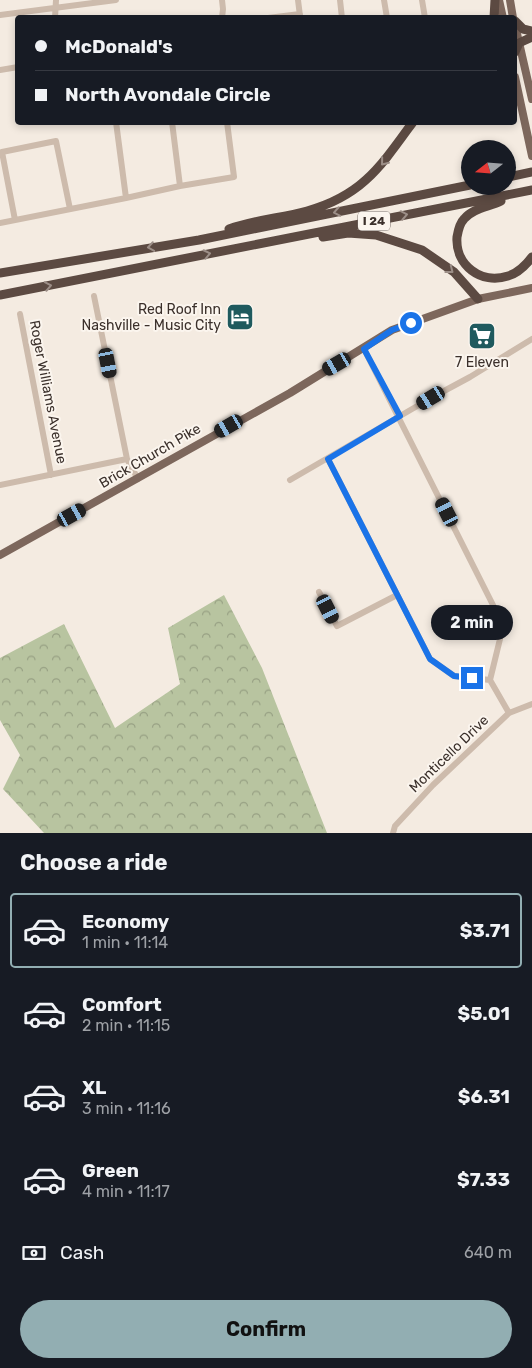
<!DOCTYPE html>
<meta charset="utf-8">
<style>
body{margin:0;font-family:Rubik,sans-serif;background:#20242c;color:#f1f3f6;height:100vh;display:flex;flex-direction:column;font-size:19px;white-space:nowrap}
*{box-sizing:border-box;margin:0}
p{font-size:16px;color:#9ea1a6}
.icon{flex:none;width:28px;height:28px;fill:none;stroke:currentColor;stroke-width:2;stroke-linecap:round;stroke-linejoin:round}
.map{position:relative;height:833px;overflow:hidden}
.drawer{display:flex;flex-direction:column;background:#171b24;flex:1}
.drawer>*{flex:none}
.top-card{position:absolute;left:15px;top:15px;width:502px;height:110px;border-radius:5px;box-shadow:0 2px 8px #0003;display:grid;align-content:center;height:110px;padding:0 20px;background:#171b24}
.needle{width:32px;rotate:253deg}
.fabs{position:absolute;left:461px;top:140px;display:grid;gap:10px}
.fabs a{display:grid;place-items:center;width:55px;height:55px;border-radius:50%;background:#171b24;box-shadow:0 2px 8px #0003;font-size:25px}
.end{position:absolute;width:22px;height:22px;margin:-11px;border:6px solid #1a73e8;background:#fff;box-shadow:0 0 0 2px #fff}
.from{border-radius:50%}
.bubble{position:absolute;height:35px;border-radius:18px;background:#171b24;box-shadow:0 2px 8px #0003;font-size:16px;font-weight:700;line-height:35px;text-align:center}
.car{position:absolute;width:15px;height:30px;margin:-15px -8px;border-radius:6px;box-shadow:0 0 4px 1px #0007;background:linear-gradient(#222 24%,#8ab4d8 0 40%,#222 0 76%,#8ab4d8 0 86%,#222 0)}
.top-card b{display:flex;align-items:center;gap:18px;height:48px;font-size:19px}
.top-card b+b{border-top:1px solid #363941}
.top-card i{width:12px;height:12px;background:#f1f3f6}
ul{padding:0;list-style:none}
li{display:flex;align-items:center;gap:15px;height:75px;margin:0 10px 8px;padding:0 10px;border:2px solid transparent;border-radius:5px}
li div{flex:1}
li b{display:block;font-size:19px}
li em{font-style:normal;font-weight:700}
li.current{border-color:#92aeb2}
li>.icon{width:45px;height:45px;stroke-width:1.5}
h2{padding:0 20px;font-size:22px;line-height:60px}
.pay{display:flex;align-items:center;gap:12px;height:55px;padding:0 20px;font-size:19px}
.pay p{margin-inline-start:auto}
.action{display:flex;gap:10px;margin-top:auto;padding:10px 20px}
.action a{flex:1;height:58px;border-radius:30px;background:#92aeb2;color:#111;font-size:20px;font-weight:700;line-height:58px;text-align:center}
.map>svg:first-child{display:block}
</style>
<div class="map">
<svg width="532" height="833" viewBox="0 0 532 833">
<defs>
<pattern id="forest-crowns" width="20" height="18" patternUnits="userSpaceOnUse" patternTransform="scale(1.25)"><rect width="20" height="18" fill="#b8c4a0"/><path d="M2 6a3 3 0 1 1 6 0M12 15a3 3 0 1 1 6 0" fill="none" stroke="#97a083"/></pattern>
</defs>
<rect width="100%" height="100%" fill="#f4ebe1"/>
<!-- forest -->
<path fill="url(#forest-crowns)" d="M224,595L262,668L327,833H44L3,789L20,755L0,720V658L64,624L115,728L180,684L168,628Z"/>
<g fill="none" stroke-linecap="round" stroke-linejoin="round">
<!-- minor -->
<path stroke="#cdbbac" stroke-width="6" d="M298,0L300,16
M340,0L342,18
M384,0L387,18
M422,0L425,18
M0,15L116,0
M55,18L56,0
M222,18L223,9L222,0
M268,18L300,14
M0,70L18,67
M116,122L126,198L180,186L234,177L227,122
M172,122L180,186
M15,220L2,152L56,141L70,209
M0,223L126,198
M94,296L127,459L138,479
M20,314L51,475
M364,349L496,611L500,639L490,680
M328,459L430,659L454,676L490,680
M290,480L431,398L470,377L532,339
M0,485L127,459
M319,592L337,626L397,595
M490,680L509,713
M393,833L395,826L433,785L509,713L532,704"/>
<!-- major -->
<path stroke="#7d675c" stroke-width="8" d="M499,0L503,18
M510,0L513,18
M515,25L532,99
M515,77L532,156
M0,555L290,393L392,330L478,299L532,288"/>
<!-- highway -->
<path stroke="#5c4a42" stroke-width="9" d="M494,18L495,0
M515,21L523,29L532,31
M515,52L519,43L532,37
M508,177L532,172
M501,201C489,207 473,208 464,219C460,223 458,231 457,237C455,265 481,285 508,276C518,273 526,265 532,257
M229,229C254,220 281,218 307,211C362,196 381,166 413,122
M323,237L348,233L376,235L422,250L454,272L478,299
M0,273L199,240L470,185
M0,295L532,190"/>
</g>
<!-- one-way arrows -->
<defs><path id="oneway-chevron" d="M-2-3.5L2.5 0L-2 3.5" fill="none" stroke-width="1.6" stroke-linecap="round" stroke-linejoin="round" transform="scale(1.25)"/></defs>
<g stroke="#9c8e87">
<use href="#oneway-chevron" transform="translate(384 162) rotate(129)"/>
<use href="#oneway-chevron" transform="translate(337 212) rotate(169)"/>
<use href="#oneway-chevron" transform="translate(404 215) rotate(-11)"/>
<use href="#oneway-chevron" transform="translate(151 247) rotate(171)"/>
<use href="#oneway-chevron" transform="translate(207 254) rotate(-12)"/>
<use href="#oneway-chevron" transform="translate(450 270) rotate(38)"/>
<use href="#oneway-chevron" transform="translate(48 286) rotate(-11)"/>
</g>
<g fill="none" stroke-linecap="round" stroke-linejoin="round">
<!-- route -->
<path stroke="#1a73e8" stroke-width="6" d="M411,323L392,330L364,349L400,416L328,459L430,659L454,676L472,678"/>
</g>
<!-- icons -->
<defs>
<g id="hotel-square" transform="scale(1.4375)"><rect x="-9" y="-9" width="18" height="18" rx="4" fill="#1f5a5e" stroke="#fbf5ee"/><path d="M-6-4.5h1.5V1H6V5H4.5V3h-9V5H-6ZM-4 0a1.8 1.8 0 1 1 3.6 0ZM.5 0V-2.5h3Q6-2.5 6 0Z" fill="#fff"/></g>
<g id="supermarket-square" transform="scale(1.4375)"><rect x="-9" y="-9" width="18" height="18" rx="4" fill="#1f5a5e" stroke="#fbf5ee"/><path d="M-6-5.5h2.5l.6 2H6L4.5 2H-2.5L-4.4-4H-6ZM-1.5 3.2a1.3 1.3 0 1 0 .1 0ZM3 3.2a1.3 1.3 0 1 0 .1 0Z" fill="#fff"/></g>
</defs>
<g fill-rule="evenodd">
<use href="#hotel-square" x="240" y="317"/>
<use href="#supermarket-square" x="482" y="336"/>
</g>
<g text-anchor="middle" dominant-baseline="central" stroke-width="4" stroke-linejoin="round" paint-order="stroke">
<!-- shield labels -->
<rect fill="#fbf5ee" stroke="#756b66" stroke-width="1" x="358" y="211.5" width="32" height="19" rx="4"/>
<g font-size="12" font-weight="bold" fill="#3b302b">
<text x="374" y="221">I 24</text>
</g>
<!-- poi labels -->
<g font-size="14" fill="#3b302b" stroke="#fbf5ee" text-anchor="end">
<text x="221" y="309">Red Roof Inn<tspan x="221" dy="16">Nashville - Music City</tspan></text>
<text x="482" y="362" text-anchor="middle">7 Eleven</text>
</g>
<!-- street labels -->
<g font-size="14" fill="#3b302b" stroke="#fbf5ee">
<text transform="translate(48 392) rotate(79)">Roger Williams Avenue</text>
<text transform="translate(150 456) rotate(-30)">Brick Church Pike</text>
<text transform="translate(449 754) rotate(-44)">Monticello Drive</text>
</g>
</g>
</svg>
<div class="fabs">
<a><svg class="needle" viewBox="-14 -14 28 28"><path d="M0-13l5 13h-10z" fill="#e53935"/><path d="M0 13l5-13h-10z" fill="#9ea1a6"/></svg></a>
</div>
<i class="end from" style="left:411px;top:323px"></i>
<i class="end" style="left:472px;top:678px"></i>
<div class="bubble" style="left:431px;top:605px;width:82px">2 min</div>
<i class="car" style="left:108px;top:363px;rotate:169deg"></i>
<i class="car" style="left:337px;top:364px;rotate:240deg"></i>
<i class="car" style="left:431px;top:398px;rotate:239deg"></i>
<i class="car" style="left:229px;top:426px;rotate:240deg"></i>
<i class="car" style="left:447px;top:512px;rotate:333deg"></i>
<i class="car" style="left:72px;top:515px;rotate:61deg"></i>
<i class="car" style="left:328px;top:609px;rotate:153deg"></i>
<div class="top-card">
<b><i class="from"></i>McDonald's</b>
<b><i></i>North Avondale Circle</b>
</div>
</div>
<section class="drawer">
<h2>Choose a ride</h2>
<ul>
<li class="current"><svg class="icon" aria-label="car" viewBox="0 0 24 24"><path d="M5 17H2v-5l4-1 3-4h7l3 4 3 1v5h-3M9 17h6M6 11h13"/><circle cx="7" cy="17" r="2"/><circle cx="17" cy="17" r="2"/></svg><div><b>Economy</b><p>1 min · 11:14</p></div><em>$3.71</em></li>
<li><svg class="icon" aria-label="car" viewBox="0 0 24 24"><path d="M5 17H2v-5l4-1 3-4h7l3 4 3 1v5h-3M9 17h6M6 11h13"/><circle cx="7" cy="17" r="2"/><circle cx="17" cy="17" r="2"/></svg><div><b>Comfort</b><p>2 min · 11:15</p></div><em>$5.01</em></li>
<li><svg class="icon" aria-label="car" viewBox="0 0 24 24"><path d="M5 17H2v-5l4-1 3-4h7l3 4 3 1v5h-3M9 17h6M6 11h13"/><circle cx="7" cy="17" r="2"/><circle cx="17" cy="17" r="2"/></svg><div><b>XL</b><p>3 min · 11:16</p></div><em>$6.31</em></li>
<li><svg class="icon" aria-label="car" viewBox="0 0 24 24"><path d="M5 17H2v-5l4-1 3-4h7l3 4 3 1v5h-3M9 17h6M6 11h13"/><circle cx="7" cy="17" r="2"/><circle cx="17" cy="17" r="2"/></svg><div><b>Green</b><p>4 min · 11:17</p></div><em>$7.33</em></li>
</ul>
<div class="pay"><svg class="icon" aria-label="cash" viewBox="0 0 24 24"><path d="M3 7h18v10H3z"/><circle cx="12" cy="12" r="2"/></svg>Cash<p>640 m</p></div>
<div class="action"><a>Confirm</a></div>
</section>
